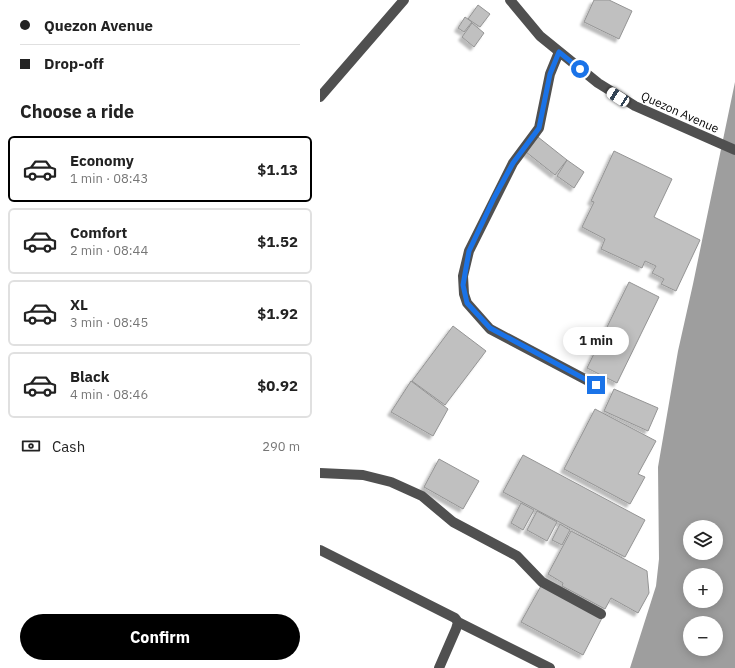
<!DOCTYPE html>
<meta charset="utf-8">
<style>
body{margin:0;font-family:"IBM Plex Sans",sans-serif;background:#f6f6f6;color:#222;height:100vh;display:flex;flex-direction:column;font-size:15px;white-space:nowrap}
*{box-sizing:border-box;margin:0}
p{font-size:13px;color:#767676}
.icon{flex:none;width:22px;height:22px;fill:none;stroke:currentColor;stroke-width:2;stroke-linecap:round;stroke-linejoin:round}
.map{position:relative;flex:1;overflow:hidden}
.side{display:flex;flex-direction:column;background:#fff;width:320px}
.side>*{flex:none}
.top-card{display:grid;align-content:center;height:88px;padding:0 20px;background:#fff}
.buttons{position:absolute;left:363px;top:520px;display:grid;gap:8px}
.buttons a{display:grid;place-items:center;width:40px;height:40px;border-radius:50%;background:#fff;box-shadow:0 2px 10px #0003;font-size:20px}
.end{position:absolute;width:18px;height:18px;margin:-9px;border:5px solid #1a73e8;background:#fff;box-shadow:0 0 0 2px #fff}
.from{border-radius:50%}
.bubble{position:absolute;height:28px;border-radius:14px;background:#fff;box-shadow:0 2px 10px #0003;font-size:13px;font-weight:800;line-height:28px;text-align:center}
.car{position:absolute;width:12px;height:24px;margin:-12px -6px;border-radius:5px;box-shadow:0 0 3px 1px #0007;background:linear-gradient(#fff 24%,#345 0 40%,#fff 0 76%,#345 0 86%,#fff 0)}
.top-card b{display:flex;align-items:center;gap:14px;height:38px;font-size:15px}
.top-card b+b{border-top:1px solid #e0e0e0}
.top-card i{width:10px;height:10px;background:#222}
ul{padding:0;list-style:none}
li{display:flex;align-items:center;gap:12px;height:66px;margin:0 8px 6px;padding:0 12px;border:2px solid #e0e0e0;border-radius:6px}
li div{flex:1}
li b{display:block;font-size:15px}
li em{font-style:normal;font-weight:800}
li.selected{border-color:#000}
li>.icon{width:36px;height:36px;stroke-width:1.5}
h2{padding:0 20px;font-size:18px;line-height:48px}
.pay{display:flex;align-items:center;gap:10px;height:44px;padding:0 20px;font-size:15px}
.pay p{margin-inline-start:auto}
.primary-button{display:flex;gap:8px;margin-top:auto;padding:8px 20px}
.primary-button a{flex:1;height:46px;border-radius:24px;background:#000;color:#fff;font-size:16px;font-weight:800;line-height:46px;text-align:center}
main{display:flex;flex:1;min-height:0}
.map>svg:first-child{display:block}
</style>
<main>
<section class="side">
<div class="top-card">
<b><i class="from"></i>Quezon Avenue</b>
<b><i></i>Drop-off</b>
</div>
<h2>Choose a ride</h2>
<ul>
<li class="selected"><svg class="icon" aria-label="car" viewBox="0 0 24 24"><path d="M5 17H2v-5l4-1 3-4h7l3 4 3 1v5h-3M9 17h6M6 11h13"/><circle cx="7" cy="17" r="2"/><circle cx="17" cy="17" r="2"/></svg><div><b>Economy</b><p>1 min · 08:43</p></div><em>$1.13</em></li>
<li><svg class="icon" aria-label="car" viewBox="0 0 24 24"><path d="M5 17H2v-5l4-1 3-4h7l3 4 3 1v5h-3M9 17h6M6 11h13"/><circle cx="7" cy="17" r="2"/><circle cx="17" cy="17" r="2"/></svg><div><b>Comfort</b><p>2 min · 08:44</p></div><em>$1.52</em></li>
<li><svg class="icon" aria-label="car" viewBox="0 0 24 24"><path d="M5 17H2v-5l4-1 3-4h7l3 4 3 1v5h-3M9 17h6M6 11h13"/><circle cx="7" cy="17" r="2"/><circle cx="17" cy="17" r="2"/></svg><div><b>XL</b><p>3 min · 08:45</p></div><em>$1.92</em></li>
<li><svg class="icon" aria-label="car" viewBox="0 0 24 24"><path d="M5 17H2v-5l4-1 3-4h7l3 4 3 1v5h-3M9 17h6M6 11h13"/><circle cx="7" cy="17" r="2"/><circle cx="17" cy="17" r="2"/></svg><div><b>Black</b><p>4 min · 08:46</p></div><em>$0.92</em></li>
</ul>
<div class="pay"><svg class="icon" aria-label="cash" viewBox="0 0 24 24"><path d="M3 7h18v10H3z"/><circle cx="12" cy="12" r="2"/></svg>Cash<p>290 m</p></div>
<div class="primary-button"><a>Confirm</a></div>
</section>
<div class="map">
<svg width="415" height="668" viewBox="0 0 415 668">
<defs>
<filter id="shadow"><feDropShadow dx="-3.5" dy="3.5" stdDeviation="1" flood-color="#0004"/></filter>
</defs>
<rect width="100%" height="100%" fill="#fff"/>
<!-- water -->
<path fill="#9e9e9e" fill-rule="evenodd" d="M415,82V668H310L336,586L339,559L338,467L358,351L373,284ZM370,527H396V553H370ZM370,575H396V601H370ZM370,623H396V649H370Z"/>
<!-- building -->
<path fill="#c0c0c0" stroke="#949494" filter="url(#shadow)" d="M274,0H289L312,11L299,39L264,22Z
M158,5L170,14L160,27L148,19Z
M145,17L152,22L144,32L138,28Z
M152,23L164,33L154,47L142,37Z
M218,137L247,160L235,175L206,152Z
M294,151L352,179L334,217L380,240L356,291L341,284L344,279L332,273L336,266L325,261L322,268L281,249L285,239L262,227L274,202L271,201Z
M247,160L264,172L254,188L237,176Z
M309,282L339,297L297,383L267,368Z
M133,326L166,351L125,405L92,381Z
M91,381L128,409L113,436L71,412Z
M294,389L338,408L328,431L284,411Z
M275,409L336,441L318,474L325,477L310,504L244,469Z
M203,455L325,520L305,557L183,492Z
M119,459L159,481L143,509L104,487Z
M201,503L214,510L203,530L191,523Z
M217,511L237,522L227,541L207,530Z
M240,524L250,530L242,545L232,540Z
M251,531L327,571L329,593L318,613L291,598L285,609L242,586L243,583L228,574Z
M221,586L282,618L263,655L201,622Z"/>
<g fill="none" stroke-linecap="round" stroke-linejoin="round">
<!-- minor -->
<path stroke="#505050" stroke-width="10" d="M190,0L220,36L278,83L315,106L415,150
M239,52L230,74L219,128L193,163L149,251L143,276L144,294L147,303L170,329L276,385
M0,97L84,0
M0,473L43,475L71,482L102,496L133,522L197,556L222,582L281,614
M0,550L135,618L138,622L136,629L119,668
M138,622L230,668"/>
</g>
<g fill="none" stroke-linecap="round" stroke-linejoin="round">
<!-- route -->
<path stroke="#1a73e8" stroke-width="5" d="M260,69L239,52L230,74L219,128L193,163L174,198L149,251L143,285L147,303L170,328L276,385"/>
</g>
<g text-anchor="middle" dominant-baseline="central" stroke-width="3" stroke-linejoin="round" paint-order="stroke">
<!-- street labels -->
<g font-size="12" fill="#000" stroke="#fff">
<text transform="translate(360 112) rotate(24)">Quezon Avenue</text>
</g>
</g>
</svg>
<div class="buttons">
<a><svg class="icon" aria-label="layers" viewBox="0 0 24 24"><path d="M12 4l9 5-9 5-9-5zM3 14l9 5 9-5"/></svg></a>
<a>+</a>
<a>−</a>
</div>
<i class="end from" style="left:260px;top:69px"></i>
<i class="end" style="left:276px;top:385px"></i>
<div class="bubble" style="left:243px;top:327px;width:66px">1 min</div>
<i class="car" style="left:298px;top:97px;rotate:303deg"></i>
</div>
</main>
